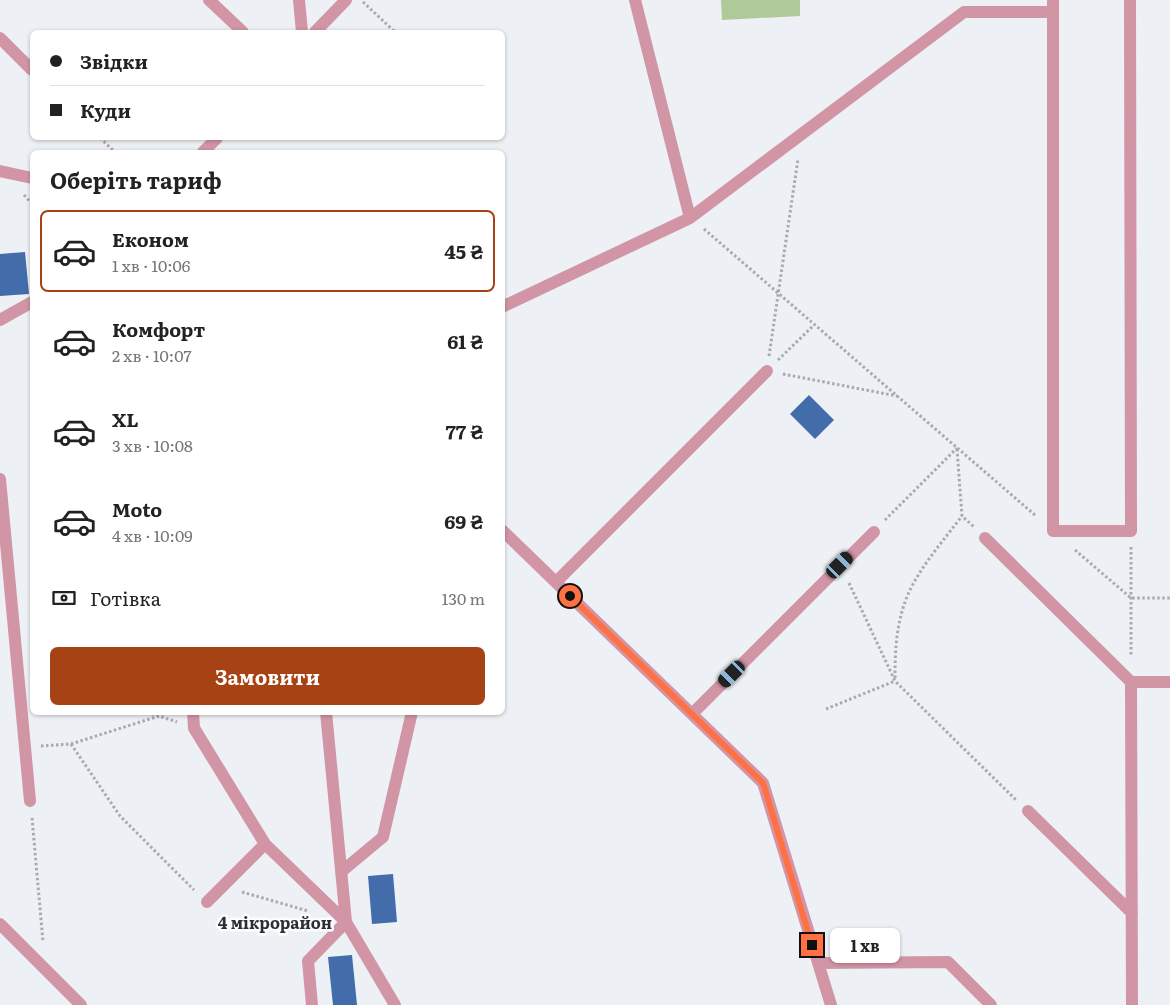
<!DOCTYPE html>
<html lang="uk">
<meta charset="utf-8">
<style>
body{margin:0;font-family:Literata,serif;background:#f6f6f6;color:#222;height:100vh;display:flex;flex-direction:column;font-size:19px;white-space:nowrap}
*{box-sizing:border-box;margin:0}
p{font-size:16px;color:#767676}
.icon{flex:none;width:28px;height:28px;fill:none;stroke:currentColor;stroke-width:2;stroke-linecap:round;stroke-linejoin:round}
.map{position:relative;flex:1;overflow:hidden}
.sheet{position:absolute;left:30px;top:150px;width:475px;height:565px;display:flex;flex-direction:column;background:#fff;border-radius:8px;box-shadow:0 1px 4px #0004}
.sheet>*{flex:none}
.banner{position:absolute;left:30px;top:30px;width:475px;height:110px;border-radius:8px;box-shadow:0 1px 4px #0004;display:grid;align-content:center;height:110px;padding:0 20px;background:#fff}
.end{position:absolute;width:22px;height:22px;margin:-11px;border:6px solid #ff7043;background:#111;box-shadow:0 0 0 2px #111}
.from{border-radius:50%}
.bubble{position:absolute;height:35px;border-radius:8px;background:#fff;box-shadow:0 1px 4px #0004;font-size:16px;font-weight:700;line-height:35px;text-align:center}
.car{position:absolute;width:15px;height:30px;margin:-15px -8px;border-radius:6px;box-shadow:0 0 4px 1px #0007;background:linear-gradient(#222 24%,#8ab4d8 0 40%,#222 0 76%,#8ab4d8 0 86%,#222 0)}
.banner b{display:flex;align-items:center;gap:18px;height:48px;font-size:19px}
.banner b+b{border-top:1px solid #e0e0e0}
.banner i{width:12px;height:12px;background:#222}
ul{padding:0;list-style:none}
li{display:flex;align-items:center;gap:15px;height:82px;margin:0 10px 8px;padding:0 10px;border:2px solid transparent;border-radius:8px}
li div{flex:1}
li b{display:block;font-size:19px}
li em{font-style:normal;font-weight:700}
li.current{border-color:#a74215}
li>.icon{width:45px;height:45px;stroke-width:1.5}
h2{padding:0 20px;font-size:22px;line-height:60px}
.pay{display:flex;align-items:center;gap:12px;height:55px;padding:0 20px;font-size:19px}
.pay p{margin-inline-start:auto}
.primary-button{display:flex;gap:10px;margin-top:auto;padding:10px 20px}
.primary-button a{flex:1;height:58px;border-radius:8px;background:#a74215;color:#fff;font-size:20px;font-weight:700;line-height:58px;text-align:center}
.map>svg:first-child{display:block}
</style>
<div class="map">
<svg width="1170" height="1005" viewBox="0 0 1170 1005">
<rect width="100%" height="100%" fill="#edf0f4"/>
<!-- pitch -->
<path fill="#afc999" d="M721,0H800V16L722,20Z"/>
<!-- building -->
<path fill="#436cab" d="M25,252L29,294L0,296V254Z
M809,395L834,420L815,439L790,414Z
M393,874L397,922L372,924L368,876Z
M352,955L357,1005H333L328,957Z"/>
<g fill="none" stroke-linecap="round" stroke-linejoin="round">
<!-- path -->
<path stroke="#a8aaad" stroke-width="3" stroke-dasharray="2.5 2.5" stroke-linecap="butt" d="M363,2L394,31
M100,138L115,152
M24,195L32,204
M704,229L1036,516
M769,356L798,159
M778,360L814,325
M783,374L897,396
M957,449L962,516L974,527
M885,520L957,448
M1131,547V656
M1075,550L1131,598H1170
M849,583L895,681L1016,800
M895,678C895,653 896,629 904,605C913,575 943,541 962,516
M826,709L895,681
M147,712L177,722
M71,744L120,816L194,890
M41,746L71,744L159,716
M32,818L43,942
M242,892L308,911"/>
<!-- minor -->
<path stroke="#d295a6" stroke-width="12" d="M209,0L243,32
M299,0L302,32
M635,0L690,218
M1053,0V531H1131L1130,0
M315,32L346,0
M0,38L32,70
M203,152L217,138
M0,171L32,178
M502,307L690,218L964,12H1052
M0,320L32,302
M0,479L30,801
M502,530L763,783L831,1005
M985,538L1131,682H1170
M556,582L767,371
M1131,682L1132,1005
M193,712L194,728L265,844L346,922L395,1005
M692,714L874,532
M1028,811L1132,913
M341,872L383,837L412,712
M207,902L265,844
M0,924L81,1005
M818,963L948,962L991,1005
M312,1005L308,961L346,922L326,712"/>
</g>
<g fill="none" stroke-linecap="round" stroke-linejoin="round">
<!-- route -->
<path stroke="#ff7043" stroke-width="6" d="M570,596L763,783L812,945"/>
</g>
<g text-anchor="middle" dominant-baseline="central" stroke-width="5" stroke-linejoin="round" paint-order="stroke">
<!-- neighbourhood labels -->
<g font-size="16" font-weight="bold" fill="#2d2e30" stroke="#fcfdff">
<text x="275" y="922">4 мікрорайон</text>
</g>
</g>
</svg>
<i class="end from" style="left:570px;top:596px"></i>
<i class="end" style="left:812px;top:945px"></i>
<div class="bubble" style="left:830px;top:928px;width:70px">1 хв</div>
<i class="car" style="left:840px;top:565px;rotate:45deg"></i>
<i class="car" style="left:732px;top:674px;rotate:225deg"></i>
<div class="banner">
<b><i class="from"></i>Звідки</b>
<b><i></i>Куди</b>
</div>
<section class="sheet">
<h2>Оберіть тариф</h2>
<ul>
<li class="current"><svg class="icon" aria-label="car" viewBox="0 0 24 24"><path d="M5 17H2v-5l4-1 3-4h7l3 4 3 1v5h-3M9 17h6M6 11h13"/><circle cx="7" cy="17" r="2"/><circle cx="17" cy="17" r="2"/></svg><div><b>Економ</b><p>1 хв · 10:06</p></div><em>45 ₴</em></li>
<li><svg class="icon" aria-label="car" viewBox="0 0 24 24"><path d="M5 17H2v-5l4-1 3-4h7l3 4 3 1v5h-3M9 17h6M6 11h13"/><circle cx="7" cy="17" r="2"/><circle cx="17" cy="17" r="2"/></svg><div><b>Комфорт</b><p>2 хв · 10:07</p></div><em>61 ₴</em></li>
<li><svg class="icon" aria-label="car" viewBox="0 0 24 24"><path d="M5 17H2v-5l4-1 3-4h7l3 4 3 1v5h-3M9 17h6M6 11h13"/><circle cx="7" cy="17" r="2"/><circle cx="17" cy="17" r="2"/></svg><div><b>XL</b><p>3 хв · 10:08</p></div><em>77 ₴</em></li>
<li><svg class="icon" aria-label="car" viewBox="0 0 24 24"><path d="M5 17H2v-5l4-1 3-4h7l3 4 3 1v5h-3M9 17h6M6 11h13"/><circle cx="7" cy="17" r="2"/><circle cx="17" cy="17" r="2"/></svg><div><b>Moto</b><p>4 хв · 10:09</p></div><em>69 ₴</em></li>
</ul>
<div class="pay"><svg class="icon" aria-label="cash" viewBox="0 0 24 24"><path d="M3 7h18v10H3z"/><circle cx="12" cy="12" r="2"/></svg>Готівка<p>130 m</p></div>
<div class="primary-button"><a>Замовити</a></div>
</section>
</div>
